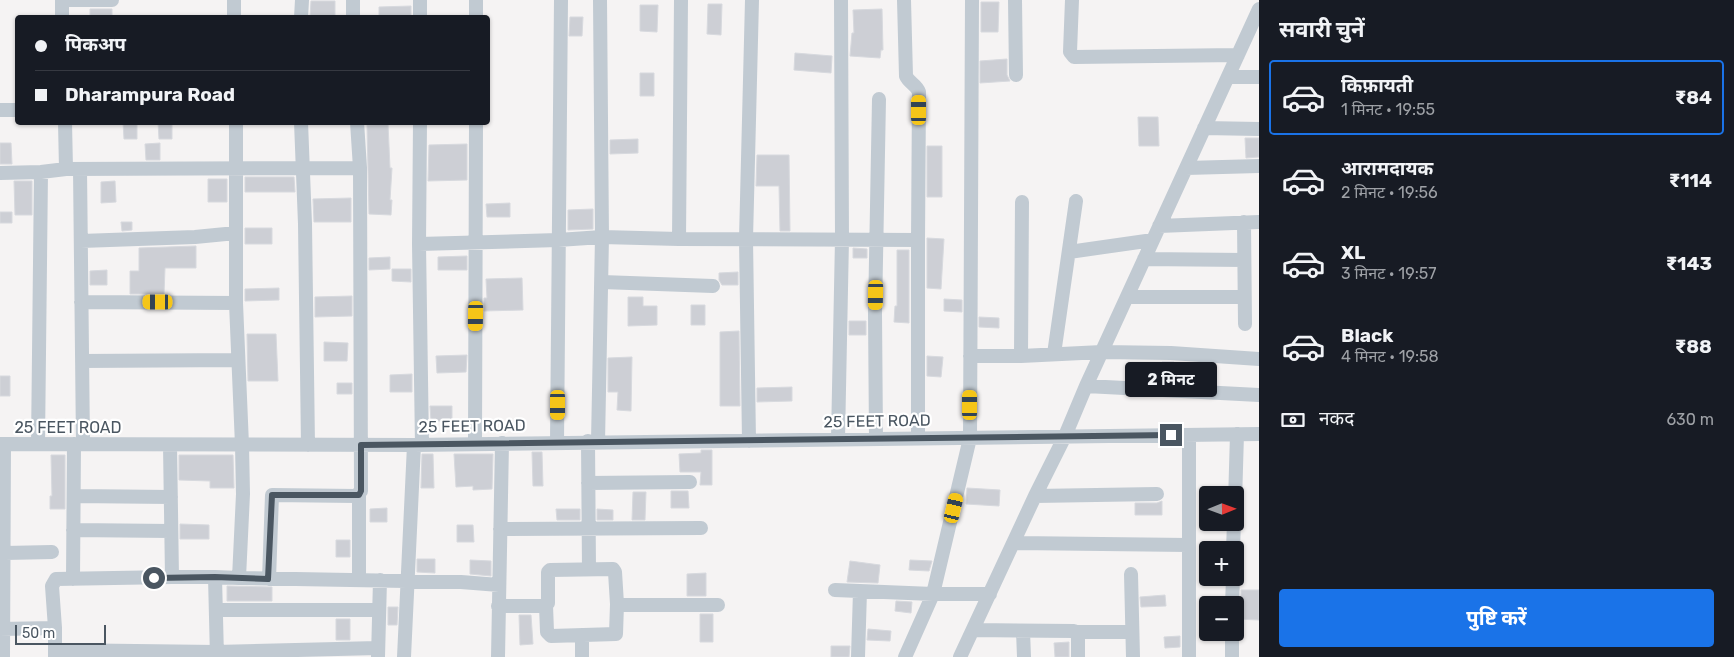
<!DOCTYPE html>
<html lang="hi">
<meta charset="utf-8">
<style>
body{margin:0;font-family:Rubik,"Noto Sans Devanagari",sans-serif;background:#20242c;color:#f1f3f6;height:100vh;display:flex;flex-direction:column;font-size:19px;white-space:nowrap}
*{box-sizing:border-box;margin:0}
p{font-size:16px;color:#9ea1a6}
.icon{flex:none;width:28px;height:28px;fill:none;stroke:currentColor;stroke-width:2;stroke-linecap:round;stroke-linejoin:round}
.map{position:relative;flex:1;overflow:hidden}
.drawer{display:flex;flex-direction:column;background:#171b24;width:475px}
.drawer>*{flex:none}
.hud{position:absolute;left:15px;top:15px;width:475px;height:110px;border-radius:5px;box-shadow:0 1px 4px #0004;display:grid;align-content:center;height:110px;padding:0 20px;background:#171b24}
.needle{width:32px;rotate:89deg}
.tools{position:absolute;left:1199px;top:486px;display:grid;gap:10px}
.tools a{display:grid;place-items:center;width:45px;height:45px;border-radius:5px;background:#171b24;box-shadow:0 1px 4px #0004;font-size:25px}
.scale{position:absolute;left:15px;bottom:12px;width:91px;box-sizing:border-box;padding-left:5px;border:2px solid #4a5661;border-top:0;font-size:14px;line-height:18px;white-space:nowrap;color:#4a5661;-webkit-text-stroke:4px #fff;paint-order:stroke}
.end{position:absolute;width:22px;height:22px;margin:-11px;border:6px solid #4a5661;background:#fff;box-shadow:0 0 0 2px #fff}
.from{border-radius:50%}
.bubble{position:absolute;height:35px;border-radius:5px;background:#171b24;box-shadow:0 1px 4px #0004;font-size:16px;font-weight:700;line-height:35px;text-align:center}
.car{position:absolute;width:15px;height:30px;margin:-15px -8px;border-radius:6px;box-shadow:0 0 4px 1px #0007;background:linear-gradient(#f5c518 24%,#345 0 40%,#f5c518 0 76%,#345 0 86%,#f5c518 0)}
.hud b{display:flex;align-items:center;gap:18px;height:48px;font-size:19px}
.hud b+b{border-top:1px solid #363941}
.hud i{width:12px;height:12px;background:#f1f3f6}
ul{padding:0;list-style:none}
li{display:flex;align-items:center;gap:15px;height:75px;margin:0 10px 8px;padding:0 10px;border:2px solid transparent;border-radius:5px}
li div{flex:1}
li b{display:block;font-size:19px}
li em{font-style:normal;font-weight:700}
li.on{border-color:#1a73e8}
li>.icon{width:45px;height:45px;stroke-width:1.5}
h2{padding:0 20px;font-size:22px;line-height:60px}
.pay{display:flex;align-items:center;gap:12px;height:55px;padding:0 20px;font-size:19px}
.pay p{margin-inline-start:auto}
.action{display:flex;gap:10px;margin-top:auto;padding:10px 20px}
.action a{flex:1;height:58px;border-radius:5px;background:#1a73e8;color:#fff;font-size:20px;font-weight:700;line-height:58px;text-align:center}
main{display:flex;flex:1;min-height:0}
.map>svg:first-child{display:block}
</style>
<main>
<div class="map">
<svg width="1259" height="657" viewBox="0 0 1259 657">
<rect width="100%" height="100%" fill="#f5f3f3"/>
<!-- building -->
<path fill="#cdcfd5" stroke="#d7d9de" d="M311,1H335V18H310Z
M981,2H999L998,32H981Z
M708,4H722L721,35L707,34Z
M640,5H658L657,32L640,31Z
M411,6V18H379V7Z
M90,9H112V18H90Z
M882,9L883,50H881L880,58L850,56L852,33H854L853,10Z
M570,17H583L582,36H569Z
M795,53L832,56L831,73L794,70Z
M1007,59V75L1010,81L980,83V61Z
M640,73H654V96H640Z
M1138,117H1158L1159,146H1139Z
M123,122H137V139H124Z
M158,122H172V139H159Z
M388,124L390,168H392L390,200H392L391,215L369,214L367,125Z
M1245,138H1259V157L1246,158Z
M638,139V153L610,154V140Z
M0,143H11L12,164H0Z
M160,143V160H146L145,144Z
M467,144V180L428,181L429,145Z
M927,146H942V197H927Z
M757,155H789L790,231H780L779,186H756Z
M245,177H294L295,192H245Z
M208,179H227V202H208Z
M14,181H32V215H15Z
M115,181L116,202L101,203V182Z
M351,198V222H314L313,199Z
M510,203V217H487L486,204Z
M593,209V229L568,230V210Z
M0,212H12V223H0Z
M121,222H132V230L122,231Z
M245,228H272V244H245Z
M927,238L944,239L941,289L927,288Z
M196,246V268H165L164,294H130V271H139V248Z
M853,248L867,249V258H853Z
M897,250H909V323L894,322L895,306H897Z
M467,256V270H438V257Z
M390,257V269L369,270V258Z
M392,269H411V282L392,281Z
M107,270V285H90V271Z
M738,272V285H722L719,280V273Z
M522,278L523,310L484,311V298H487L486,279Z
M279,288V300L245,301V289Z
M352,296V316L315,317V297Z
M628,297H643V306H657V325L628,326Z
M944,299L962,300V312L944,311Z
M691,305H705V325H691Z
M979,317L999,318V328L979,327Z
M849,321H866V335H849Z
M739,331L740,406H720V332Z
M247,334H276L278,381H248Z
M324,342L348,343L347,361H324Z
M467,355L466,372L437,373L436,356Z
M927,356L943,357L941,377L927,376Z
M632,357L631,411L617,410L618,392H608V358Z
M1162,362H1174L1168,382L1157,381Z
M412,374V392H390V375Z
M0,376H10V396H0Z
M337,383H352V394H337Z
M792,387V401L757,402V388Z
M430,406H452V421H431Z
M701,450H712V485H700L701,472H680L679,454L701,453Z
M532,452H542L543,486H533Z
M422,454H433L434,488H421Z
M454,454H493L492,489L473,490V486L456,487Z
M51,455H65V509H50V496H52Z
M179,455H233L234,488H210V481L179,480Z
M967,488L1000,490L999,506L966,504Z
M671,491H688L689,508H671Z
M633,492H646L645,520H632Z
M1162,501V515H1135V503H1157Z
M387,508V522H370V509Z
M556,509H580V520H557Z
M597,509L613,510V520H597Z
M180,524L209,525V539H180Z
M457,525H473L474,542H457Z
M336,540H350V557H336Z
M417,559H435V573L417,572Z
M470,560L491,561V576L470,574Z
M910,560L932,561L929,571L909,570Z
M850,561L880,565L878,583L847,582Z
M706,573V596H687V574Z
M227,586L272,587V601H227Z
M1241,590H1259V620L1235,619L1236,613L1241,606Z
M1165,595L1166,606L1141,607L1140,597Z
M896,601L912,602L911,613L895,611Z
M388,607H398L397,625H388Z
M700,614H713V642H700Z
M519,615H531L533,644L520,645Z
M336,619H350V640H336Z
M868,629L891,631L890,641L867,640Z
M1180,636V647L1165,648L1164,637Z
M1069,642V657H1055L1054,643Z
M831,646H850L849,657H831Z"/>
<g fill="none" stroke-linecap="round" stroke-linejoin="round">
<!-- minor -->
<path stroke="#c1cad2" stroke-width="14" d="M62,0H112
M62,0V18
M353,0V18
M476,0V18
M681,0L679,239L918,240L919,92C916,84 909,83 906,76L904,0
M1015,0L1016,75
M1072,0L1070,52L1074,57L1238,55
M234,18V0
M301,18L302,0
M420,18V0
M1228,77H1259
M0,110H18
M65,122L66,169
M301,122L305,224L308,445
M420,122L419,244L422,445
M1204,128L1259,129
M1186,168L1259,166
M80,169L83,444
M0,173L41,172L66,169L360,168
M1244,222L1245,324
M1159,226L1259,222
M918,240V438
M81,241L195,237L236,233
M419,244L558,240L602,237L679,239
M1069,252L1153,240
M1144,259L1244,260
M602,282L713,286
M1127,297H1244
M81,302L236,303
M1054,354L1076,201
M970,356H1021L1102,352L1171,353L1259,359
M1021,356L1022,202
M82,361L238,360
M1086,386L1259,395
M1189,435V657
M838,439L842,239L841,0
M876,439L875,313L879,99
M588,441L589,569
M749,441L746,239L752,0
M557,442L561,0
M598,442L602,237L600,0
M0,444L414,445L1259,434
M38,444L41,172
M475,444L476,122
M170,445L172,577H215
M588,483L690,482
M359,495V580
M74,496L171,497
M1035,496L1157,494
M1235,502L1237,434
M500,529L701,528
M73,530L171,531
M1013,543L1188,545
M1233,550L1234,522
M5,553L52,552
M1131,574L1133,657
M239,578L461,582L499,585
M73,579L74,444
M269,579L272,495L356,496L361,491L360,168L357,122
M835,590L933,594H990
M546,605L547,632L551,636L616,634L617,604
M1232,605L1233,578
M498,606H543L548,603V572L550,570L613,569L615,572L617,604L622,605H718
M216,610H379
M55,628L52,586L56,579L172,577
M0,629L55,628V657
M973,630L1074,631L1078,636V657
M1023,631L1024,657
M1077,632H1132
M55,650L216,652L378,648
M3,657L4,444
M217,657L215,577L239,578L243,494L242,445L236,303V122
M378,657L380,580
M404,657L414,445
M498,657L502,443
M582,657V635
M858,657L860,591
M905,657L933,594L970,438L972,0
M960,657L1035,496L1065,436L1086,386L1259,9
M1232,657V632"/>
</g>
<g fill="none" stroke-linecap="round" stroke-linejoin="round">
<!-- route -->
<path stroke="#4a5661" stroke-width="6" d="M154,578L215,577L268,579L272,495H359L361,491V445L1171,435"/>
</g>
<g text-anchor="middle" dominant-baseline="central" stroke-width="4.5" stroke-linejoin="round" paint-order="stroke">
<!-- street labels -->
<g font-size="16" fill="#4a5661" stroke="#fff">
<text transform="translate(877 421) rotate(-1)">25 FEET ROAD</text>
<text transform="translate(472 426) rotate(-1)">25 FEET ROAD</text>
<text x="68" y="427">25 FEET ROAD</text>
</g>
</g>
</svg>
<div class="tools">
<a><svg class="needle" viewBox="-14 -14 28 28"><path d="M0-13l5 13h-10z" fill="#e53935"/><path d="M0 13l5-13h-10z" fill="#9ea1a6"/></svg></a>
<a>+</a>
<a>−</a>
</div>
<div class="scale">50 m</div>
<i class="end from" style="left:154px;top:578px"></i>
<i class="end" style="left:1171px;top:435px"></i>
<div class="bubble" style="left:1125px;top:362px;width:92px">2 मिनट</div>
<i class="car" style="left:919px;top:110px;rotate:0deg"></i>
<i class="car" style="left:876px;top:295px;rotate:181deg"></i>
<i class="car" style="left:158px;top:302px;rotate:270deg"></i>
<i class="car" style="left:476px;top:316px;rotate:181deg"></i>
<i class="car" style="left:558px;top:405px;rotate:180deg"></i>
<i class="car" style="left:970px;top:405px;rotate:0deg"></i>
<i class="car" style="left:954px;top:508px;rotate:13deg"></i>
<div class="hud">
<b><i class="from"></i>पिकअप</b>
<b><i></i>Dharampura Road</b>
</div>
</div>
<section class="drawer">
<h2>सवारी चुनें</h2>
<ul>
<li class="on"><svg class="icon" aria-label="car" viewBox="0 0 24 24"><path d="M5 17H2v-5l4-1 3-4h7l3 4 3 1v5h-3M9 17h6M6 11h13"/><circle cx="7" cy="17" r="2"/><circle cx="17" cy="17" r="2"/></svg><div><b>किफ़ायती</b><p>1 मिनट · 19:55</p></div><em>₹84</em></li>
<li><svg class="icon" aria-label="car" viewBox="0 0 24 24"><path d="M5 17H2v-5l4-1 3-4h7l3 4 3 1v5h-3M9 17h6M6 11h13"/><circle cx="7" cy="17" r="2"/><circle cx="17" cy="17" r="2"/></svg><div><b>आरामदायक</b><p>2 मिनट · 19:56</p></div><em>₹114</em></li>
<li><svg class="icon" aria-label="car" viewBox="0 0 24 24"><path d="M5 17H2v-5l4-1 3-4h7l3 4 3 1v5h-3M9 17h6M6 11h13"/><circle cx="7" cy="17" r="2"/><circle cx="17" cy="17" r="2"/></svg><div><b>XL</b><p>3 मिनट · 19:57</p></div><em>₹143</em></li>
<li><svg class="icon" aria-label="car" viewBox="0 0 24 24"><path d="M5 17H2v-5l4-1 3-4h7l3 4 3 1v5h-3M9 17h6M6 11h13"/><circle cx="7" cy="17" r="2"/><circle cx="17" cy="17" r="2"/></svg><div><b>Black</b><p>4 मिनट · 19:58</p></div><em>₹88</em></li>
</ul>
<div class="pay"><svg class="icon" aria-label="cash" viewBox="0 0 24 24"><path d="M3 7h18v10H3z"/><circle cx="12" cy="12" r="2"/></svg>नकद<p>630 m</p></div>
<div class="action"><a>पुष्टि करें</a></div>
</section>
</main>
